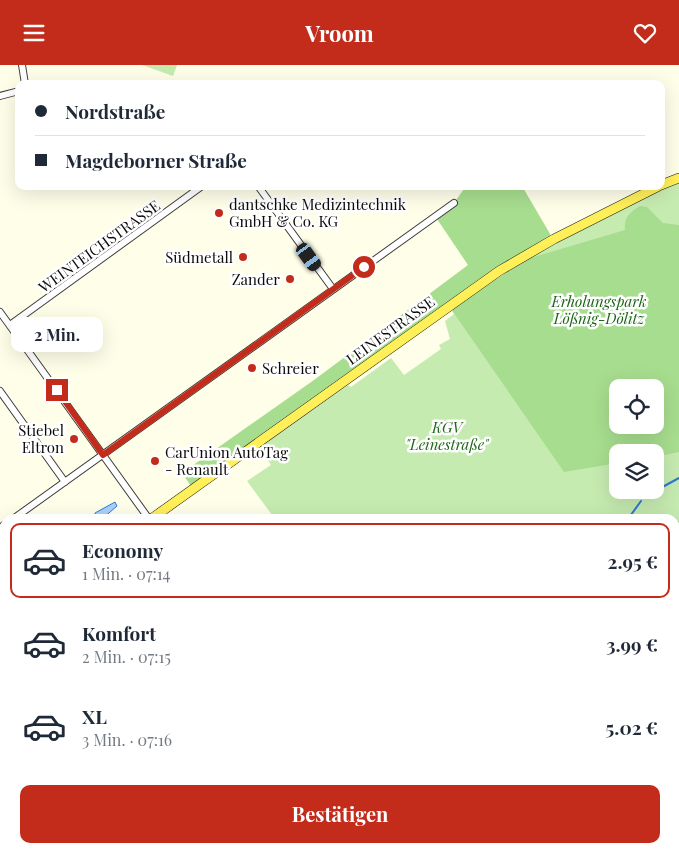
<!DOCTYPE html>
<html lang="de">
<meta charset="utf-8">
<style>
body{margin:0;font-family:"Playfair Display",serif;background:#f2f2f3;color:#1f2937;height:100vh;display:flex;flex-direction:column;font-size:19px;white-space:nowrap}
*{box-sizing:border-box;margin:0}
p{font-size:16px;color:#747a83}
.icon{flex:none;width:28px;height:28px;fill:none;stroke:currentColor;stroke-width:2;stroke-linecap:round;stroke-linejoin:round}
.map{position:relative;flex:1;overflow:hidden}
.drawer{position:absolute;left:0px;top:449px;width:680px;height:339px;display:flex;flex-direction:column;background:#fff;border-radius:15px 15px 0 0;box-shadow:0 5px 20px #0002}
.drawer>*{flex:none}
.hud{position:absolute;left:15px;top:15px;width:650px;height:110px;border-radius:10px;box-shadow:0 5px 20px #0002;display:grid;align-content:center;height:110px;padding:0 20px;background:#fff}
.fabs{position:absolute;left:609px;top:314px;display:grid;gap:10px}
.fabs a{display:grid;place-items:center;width:55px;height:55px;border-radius:10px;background:#fff;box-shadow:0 5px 20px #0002;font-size:25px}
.end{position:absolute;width:22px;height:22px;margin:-11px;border:6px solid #c32c1b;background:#fff;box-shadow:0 0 0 2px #fff}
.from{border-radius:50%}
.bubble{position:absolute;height:35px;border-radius:10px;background:#fff;box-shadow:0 5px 20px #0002;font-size:16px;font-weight:700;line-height:35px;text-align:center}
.car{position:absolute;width:15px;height:30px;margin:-15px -8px;border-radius:6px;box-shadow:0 0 4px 1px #0007;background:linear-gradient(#222 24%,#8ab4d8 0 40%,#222 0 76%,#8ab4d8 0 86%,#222 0)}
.hud b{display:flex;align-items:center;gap:18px;height:48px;font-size:19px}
.hud b+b{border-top:1px solid #e0e1e3}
.hud i{width:12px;height:12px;background:#1f2937}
ul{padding:9px 0 0;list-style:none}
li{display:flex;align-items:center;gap:15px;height:75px;margin:0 10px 8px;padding:0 10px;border:2px solid transparent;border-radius:10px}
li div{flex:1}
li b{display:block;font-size:19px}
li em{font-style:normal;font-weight:700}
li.selected{border-color:#c32c1b}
li>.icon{width:45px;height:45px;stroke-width:1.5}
.button{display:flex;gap:10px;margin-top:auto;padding:10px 20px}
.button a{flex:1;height:58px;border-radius:10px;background:#c32c1b;color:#fff;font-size:20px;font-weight:700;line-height:58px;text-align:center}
header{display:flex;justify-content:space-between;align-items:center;height:65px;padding:0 20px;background:#c32c1b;color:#fff;font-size:22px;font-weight:700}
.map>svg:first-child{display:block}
</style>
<header><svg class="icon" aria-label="menu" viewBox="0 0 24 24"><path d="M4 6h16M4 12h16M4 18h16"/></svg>Vroom<svg class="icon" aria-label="heart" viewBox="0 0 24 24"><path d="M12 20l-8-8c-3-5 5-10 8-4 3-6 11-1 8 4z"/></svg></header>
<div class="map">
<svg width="679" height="787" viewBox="0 0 679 787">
<rect width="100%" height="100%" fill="#fffee9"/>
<!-- green -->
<path fill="#c6ebb1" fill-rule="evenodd" d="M142,0H177L173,11Z
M679,116V787H649L646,783L675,782V454H275L247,416L271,400L263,387L265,386L262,381L348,320L351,322L391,293L404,310L441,284L439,280L450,274L445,256L454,249L451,244C523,194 599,153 679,116ZM618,322H655V360H618ZM618,388H655V425H618Z
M5,725V782L48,783L52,787H0V729Z
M465,783L466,787H223L220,783Z"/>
<!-- forest -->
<path fill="#a7dd8f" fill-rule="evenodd" d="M466,121H522L553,174L525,190L193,424L182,408L314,315L468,200L435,151L454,138Z
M640,141L647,142L663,158L679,160V387L655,392V388H618L617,398L564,407L451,244L527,194L625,165C624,152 629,148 640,141ZM618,322H655V360H618Z
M679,456V787H649L646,783L675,782V457Z"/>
<!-- water -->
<path fill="#aad0fa" stroke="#2d79d5" d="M115,437L117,441L102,454L95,453V448Z"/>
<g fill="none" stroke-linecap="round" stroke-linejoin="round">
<!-- stream -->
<path stroke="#2d79d5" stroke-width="2" d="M646,431L679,413
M628,454L641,436
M0,757L5,755"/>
<!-- minor casing -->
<g stroke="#3e3e3e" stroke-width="8">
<path id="minor" d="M22,0L25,19
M0,31L19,26
M258,121L333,224
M0,247L149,454
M10,260L202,121
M0,326L65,417
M13,454L454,138
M0,463L5,459
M483,782L484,787
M573,782L574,787"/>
</g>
<!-- major casing -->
<g stroke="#1c1c1c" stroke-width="10">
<path id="major" d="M661,120L679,113
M151,454L499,206L554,174L659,121
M0,562L5,558
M0,697L5,704
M61,782L64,787"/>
</g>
<!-- minor -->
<use href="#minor" stroke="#fff" stroke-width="6"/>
<!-- major -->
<use href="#major" stroke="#ffef59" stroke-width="9"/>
</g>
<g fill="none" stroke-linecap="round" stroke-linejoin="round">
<!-- route -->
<path stroke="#c32c1b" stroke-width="6" d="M57,325L103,390L364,202"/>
</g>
<!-- markers -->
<g fill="#c32c1b" stroke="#fff" stroke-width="2">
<circle cx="219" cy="148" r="5"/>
<circle cx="243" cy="192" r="5"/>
<circle cx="290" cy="214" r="5"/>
<circle cx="252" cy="303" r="5"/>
<circle cx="74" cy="374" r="5"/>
<circle cx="155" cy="396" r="5"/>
</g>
<g text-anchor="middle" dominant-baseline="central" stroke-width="5" stroke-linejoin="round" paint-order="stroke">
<!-- poi labels -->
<g font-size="15" fill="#0b0b0b" stroke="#fff" text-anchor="start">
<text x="229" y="139">dantschke Medizintechnik<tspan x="229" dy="17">GmbH &amp; Co. KG</tspan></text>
<text x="233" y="192" text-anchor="end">Südmetall</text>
<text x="280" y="214" text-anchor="end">Zander</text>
<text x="262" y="303">Schreier</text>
<text x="64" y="365" text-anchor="end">Stiebel<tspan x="64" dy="17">Eltron</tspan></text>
<text x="165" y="387">CarUnion AutoTag<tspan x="165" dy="17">- Renault</tspan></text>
</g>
<!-- street labels -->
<g font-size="15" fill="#0b0b0b" stroke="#fff">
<text transform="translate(99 181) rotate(-36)">WEINTEICHSTRASSE</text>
<text transform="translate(390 265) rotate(-36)">LEINESTRASSE</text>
</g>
<!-- park labels -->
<g font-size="15" font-style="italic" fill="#1d6618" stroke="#fff">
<text x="599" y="236">Erholungspark<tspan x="599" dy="17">Lößnig-Dölitz</tspan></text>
<text x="447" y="362">KGV<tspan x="447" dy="17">"Leinestraße"</tspan></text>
</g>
</g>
</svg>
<div class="fabs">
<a><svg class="icon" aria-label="locate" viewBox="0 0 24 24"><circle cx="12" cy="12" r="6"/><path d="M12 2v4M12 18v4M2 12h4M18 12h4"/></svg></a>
<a><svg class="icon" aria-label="layers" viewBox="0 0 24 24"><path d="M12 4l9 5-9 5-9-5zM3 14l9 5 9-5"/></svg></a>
</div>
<i class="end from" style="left:364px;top:202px"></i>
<i class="end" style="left:57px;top:325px"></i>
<div class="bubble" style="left:11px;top:252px;width:92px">2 Min.</div>
<i class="car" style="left:309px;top:192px;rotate:144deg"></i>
<div class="hud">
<b><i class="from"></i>Nordstraße</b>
<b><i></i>Magdeborner Straße</b>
</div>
<section class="drawer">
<ul>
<li class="selected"><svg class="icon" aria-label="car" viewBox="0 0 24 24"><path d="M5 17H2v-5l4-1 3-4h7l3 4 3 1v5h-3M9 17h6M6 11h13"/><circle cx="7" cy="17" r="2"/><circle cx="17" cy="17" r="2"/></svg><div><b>Economy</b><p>1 Min. · 07:14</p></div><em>2.95 €</em></li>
<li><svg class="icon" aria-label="car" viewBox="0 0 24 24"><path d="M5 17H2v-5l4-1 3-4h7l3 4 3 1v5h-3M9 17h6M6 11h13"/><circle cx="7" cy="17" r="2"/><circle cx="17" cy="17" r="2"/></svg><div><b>Komfort</b><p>2 Min. · 07:15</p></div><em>3.99 €</em></li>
<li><svg class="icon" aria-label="car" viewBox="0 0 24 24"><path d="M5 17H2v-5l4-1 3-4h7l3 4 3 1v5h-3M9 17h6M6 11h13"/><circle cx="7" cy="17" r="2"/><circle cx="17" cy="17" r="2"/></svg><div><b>XL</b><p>3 Min. · 07:16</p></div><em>5.02 €</em></li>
</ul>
<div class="button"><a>Bestätigen</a></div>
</section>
</div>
